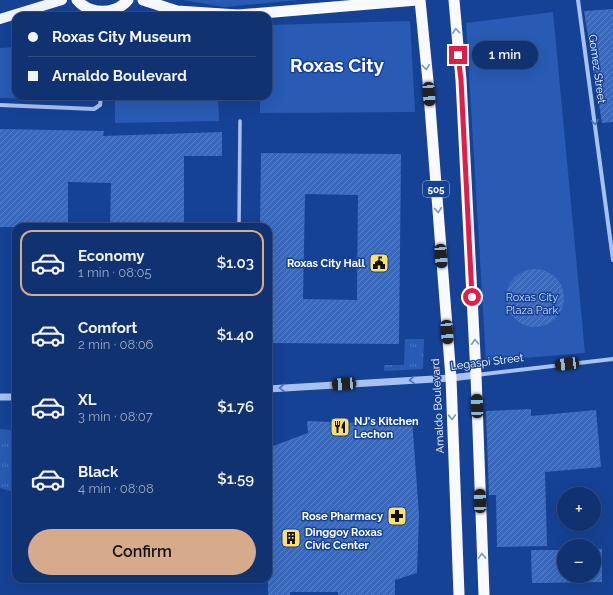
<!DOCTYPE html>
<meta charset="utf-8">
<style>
body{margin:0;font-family:Raleway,sans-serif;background:#1e3e78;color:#f1f3f6;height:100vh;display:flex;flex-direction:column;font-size:15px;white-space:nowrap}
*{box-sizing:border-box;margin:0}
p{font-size:13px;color:#9caac3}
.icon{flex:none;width:22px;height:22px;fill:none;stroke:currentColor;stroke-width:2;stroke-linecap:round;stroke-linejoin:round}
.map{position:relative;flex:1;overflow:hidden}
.sheet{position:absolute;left:12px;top:223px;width:260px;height:360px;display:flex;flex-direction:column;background:#103270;border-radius:12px;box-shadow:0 4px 16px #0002,0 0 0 1px #304d83}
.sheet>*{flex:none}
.top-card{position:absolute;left:12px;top:12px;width:260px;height:88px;border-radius:12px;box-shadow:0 4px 16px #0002,0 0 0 1px #304d83;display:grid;align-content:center;height:88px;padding:0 16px;background:#103270}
.controls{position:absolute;left:557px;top:487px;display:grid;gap:8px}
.controls a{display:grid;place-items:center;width:44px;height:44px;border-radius:50%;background:#103270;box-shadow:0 4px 16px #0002,0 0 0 1px #304d83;font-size:20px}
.end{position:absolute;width:18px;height:18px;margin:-9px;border:5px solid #e11d48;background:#fff;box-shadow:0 0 0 2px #fff}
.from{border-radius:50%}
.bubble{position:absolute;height:28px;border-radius:14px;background:#103270;box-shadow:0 4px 16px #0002,0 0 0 1px #304d83;font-size:13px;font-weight:600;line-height:28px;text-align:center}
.car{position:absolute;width:12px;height:24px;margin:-12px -6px;border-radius:5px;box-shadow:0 0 3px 1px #0007;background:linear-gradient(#222 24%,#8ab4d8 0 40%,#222 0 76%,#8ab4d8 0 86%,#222 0)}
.top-card b{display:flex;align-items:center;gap:14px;height:38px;font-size:15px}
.top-card b+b{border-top:1px solid #304d83}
.top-card i{width:10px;height:10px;background:#f1f3f6}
ul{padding:7px 0 0;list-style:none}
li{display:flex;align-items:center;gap:12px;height:66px;margin:0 8px 6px;padding:0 8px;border:2px solid transparent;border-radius:12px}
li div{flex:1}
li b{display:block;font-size:15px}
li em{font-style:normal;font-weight:600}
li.current{border-color:#d6ab8b}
li>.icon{width:36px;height:36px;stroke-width:1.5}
.button{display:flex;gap:8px;margin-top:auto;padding:8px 16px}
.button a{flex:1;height:46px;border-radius:24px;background:#d6ab8b;color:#111;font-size:16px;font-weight:600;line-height:46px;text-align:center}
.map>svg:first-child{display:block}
</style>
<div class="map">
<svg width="613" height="595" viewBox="0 0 613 595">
<defs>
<pattern id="grass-tufts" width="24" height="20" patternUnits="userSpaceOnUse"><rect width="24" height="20" fill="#295bb4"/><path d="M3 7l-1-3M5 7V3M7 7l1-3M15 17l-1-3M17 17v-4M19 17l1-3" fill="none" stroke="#4974bf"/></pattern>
<pattern id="building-hatch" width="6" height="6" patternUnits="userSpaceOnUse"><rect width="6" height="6" fill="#3a69bc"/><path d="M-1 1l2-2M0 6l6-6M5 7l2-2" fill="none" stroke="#5880c6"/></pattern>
</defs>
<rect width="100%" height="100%" fill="#164295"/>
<!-- grass -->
<path fill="url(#grass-tufts)" d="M405,339H424L423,369L384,371V365H404Z
M0,429L13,430L11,447L16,446V493L0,488Z"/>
<!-- park -->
<path fill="#295bb4" d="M183,0H299L224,7Z
M553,12L585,353L486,361L466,23Z
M410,21L415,112L260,113V96H268V25Z
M16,47V96H91V100L0,98V48Z
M115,96H218L219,121L115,123Z"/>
<!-- building -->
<path fill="url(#building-hatch)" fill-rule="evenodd" d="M613,9V122L602,123L584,11Z
M0,129L104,131L103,136L222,132V156H184V227H110L111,183L68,182V227H0Z
M261,153L401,154L399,344L268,343V227H260ZM305,194L358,195L357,300L303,299Z
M506 298a29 29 0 1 1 58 0a29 29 0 1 1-58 0Z
M531,409V416L596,410L601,467L545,472L547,546L497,547L496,495H489L486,411Z
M412,419L419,515L417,573L395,580V595H338V592H290V595H268V448L308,433L307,421L357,423Z
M594,549H602V582L532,583L531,550H564V576H594Z"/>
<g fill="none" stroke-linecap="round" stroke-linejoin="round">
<!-- pedestrian -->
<path stroke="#a7c2f1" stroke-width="3.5" d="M239,227L240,121"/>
<!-- minor -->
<path stroke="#a7c2f1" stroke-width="4" d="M578,0L613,260
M0,105L94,109L100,105L101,96
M476,375L613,359"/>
<!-- tertiary -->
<path stroke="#a7c2f1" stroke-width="7" d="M268,389L451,378L476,375
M0,397H16"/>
<!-- primary -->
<path stroke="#f1f5ff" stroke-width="10" d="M0,19L62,0"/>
<!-- trunk -->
<path stroke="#f8faff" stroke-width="11" d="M77,0C90,15 115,15 128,0
M143,0L177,11L238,15L417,0
M420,0L428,81L451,378L459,595
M454,0L461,80L476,375L484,595"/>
</g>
<!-- one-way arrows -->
<defs><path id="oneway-chevron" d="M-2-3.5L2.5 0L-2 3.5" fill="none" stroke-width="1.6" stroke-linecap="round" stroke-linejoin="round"/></defs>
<g stroke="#7c95c5">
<use href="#oneway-chevron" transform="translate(456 31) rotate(-95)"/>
<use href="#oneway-chevron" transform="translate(426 67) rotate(83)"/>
<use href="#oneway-chevron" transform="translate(438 210) rotate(86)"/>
<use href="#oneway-chevron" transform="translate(475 342) rotate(-93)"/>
<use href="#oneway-chevron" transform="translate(452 417) rotate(88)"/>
<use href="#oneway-chevron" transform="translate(482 556) rotate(-92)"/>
</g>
<g stroke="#496fb5">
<use href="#oneway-chevron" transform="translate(595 122) rotate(82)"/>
<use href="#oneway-chevron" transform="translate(412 380) rotate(176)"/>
<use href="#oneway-chevron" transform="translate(282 388) rotate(176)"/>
</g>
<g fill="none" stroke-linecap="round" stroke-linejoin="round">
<!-- route -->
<path stroke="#e11d48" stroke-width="5" d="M458,55L461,80L472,297"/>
</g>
<!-- icons -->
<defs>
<g id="civic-square" transform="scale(1)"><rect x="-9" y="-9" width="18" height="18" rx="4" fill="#ffe067" stroke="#164295"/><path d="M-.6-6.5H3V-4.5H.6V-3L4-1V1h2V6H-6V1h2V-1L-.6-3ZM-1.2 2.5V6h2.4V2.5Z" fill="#111"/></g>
<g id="restaurant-square" transform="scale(1)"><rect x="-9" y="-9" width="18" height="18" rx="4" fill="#ffe067" stroke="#164295"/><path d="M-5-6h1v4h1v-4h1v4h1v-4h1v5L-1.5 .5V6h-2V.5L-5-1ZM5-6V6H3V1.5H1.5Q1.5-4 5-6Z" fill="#111"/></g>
<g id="pharmacy-square" transform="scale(1)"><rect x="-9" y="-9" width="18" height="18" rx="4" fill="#ffe067" stroke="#164295"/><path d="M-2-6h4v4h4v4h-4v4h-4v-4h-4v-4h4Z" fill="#111"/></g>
<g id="building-square" transform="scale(1)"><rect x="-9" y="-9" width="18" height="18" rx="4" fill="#ffe067" stroke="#164295"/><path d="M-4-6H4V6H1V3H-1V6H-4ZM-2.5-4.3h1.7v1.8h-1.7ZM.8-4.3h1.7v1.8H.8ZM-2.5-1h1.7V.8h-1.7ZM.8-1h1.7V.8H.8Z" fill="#111"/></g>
</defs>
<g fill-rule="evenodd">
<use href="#civic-square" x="379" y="263"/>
<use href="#restaurant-square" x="340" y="427"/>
<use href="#pharmacy-square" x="397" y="516"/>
<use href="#building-square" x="291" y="538"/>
</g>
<g text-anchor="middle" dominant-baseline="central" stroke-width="3" stroke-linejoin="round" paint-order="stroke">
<!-- shield labels -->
<rect fill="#164295" stroke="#b9c6df" stroke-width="1" x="423" y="181" width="26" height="16" rx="3"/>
<g font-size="10" font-weight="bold" fill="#fff">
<text x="436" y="189">505</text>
</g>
<!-- street labels -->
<g font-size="11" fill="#fff" stroke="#164295">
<text transform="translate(597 69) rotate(82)">Gomez Street</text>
<text transform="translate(487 362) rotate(-7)">Legaspi Street</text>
<text transform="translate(438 406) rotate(-93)">Arnaldo Boulevard</text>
</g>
<!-- poi labels -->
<g font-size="11" font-weight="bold" fill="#fff" stroke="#164295" text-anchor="end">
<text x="365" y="263">Roxas City Hall</text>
<text x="354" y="421" text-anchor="start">NJ's Kitchen<tspan x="354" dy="13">Lechon</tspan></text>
<text x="383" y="516">Rose Pharmacy</text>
<text x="305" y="532" text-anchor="start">Dinggoy Roxas<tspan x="305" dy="13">Civic Center</tspan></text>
</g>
<!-- park labels -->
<g font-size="11" fill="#cedffc" stroke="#164295">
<text x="532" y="297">Roxas City<tspan x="532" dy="13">Plaza Park</tspan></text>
</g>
<!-- town labels -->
<g font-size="19" font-weight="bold" fill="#fff" stroke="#164295">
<text x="337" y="65">Roxas City</text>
</g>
</g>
</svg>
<div class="controls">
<a>+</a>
<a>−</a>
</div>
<i class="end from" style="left:472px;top:297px"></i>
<i class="end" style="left:458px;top:55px"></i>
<div class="bubble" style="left:472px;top:41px;width:66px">1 min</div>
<i class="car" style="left:429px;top:94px;rotate:176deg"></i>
<i class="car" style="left:441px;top:256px;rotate:176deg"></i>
<i class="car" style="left:447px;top:332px;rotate:176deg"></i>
<i class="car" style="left:567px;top:364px;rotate:263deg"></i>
<i class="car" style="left:344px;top:384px;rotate:266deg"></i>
<i class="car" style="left:477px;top:406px;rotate:358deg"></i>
<i class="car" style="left:480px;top:501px;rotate:358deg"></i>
<div class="top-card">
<b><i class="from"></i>Roxas City Museum</b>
<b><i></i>Arnaldo Boulevard</b>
</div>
<section class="sheet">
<ul>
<li class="current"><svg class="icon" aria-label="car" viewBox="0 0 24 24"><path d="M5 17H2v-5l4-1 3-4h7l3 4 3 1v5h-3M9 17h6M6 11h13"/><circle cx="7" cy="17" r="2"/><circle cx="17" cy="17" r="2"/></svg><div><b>Economy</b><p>1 min · 08:05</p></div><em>$1.03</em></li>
<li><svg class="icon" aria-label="car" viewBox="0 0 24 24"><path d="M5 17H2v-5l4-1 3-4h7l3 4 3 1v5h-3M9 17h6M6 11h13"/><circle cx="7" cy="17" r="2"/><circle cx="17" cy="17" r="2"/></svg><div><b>Comfort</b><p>2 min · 08:06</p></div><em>$1.40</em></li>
<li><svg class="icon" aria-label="car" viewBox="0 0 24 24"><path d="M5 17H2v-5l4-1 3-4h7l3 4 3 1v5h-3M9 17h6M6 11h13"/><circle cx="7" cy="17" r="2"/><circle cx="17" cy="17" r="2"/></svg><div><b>XL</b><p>3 min · 08:07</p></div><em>$1.76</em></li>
<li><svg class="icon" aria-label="car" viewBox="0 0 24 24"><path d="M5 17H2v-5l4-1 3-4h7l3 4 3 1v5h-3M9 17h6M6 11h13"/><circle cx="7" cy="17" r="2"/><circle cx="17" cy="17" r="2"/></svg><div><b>Black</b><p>4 min · 08:08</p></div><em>$1.59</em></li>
</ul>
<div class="button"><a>Confirm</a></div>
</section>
</div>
